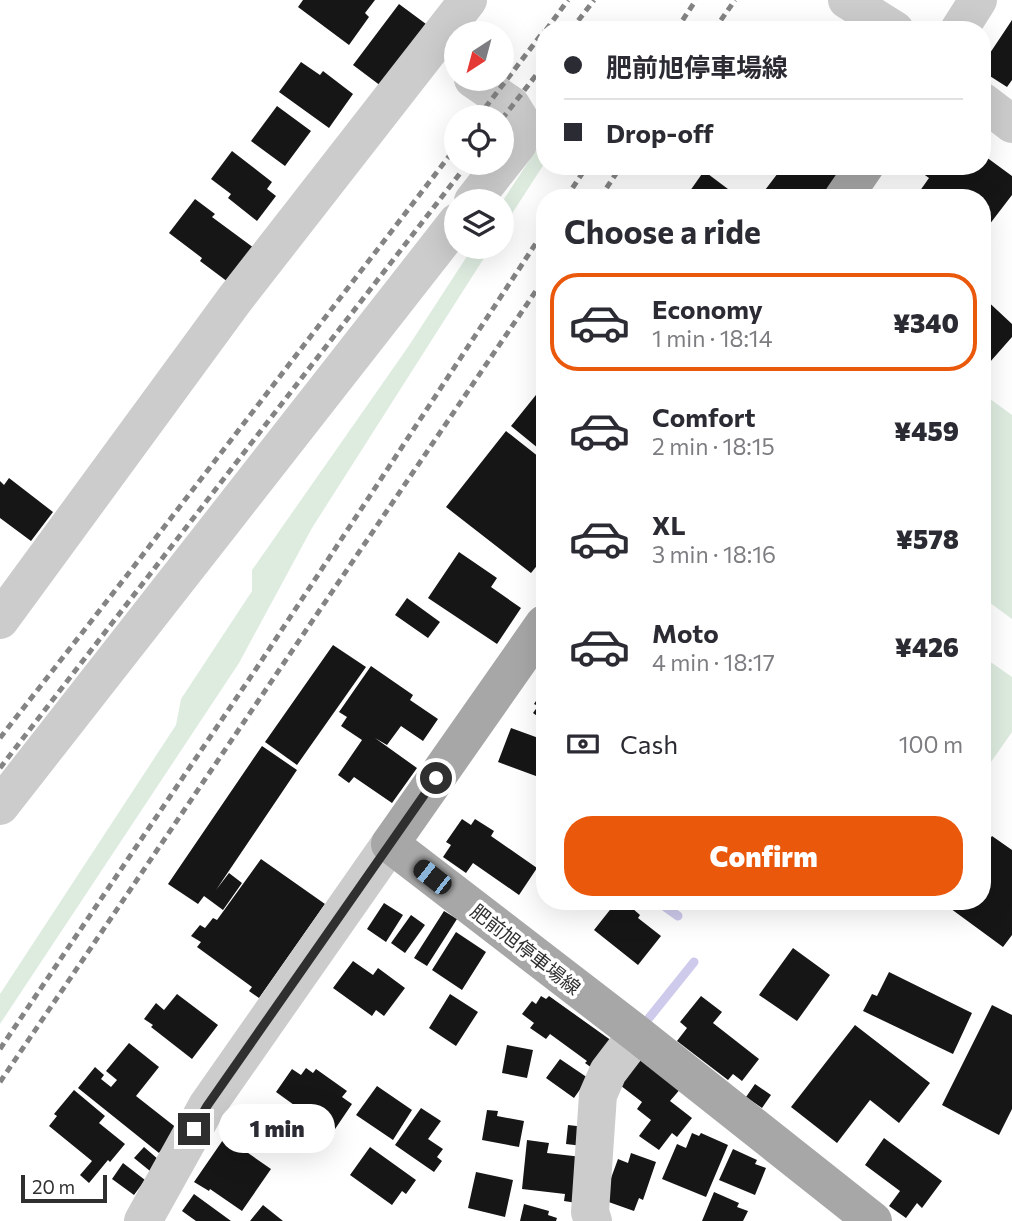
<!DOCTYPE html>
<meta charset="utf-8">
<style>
body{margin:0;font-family:Commissioner,"Noto Sans JP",sans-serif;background:#f7f7f7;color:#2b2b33;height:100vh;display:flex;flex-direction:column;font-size:26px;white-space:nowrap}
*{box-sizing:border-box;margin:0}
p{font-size:23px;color:#7c7c81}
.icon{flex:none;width:38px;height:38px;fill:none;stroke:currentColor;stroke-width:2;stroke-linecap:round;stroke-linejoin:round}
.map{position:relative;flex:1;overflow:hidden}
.drawer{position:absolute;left:536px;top:189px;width:455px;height:721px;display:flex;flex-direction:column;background:#fff;border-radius:28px;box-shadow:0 7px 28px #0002}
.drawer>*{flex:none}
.guide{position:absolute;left:536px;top:21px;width:455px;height:154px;border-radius:28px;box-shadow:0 7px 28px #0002;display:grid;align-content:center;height:154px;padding:0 28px;background:#fff}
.needle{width:46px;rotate:216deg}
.buttons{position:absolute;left:444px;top:21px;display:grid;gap:14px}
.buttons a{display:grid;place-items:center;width:70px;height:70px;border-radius:50%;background:#fff;box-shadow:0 7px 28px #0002;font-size:35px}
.scale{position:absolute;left:21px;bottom:18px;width:86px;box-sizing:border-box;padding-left:7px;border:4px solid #2f2f2f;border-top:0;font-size:19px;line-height:24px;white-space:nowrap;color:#2f2f2f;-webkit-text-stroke:5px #fff;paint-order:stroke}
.end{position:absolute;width:32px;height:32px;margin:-16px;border:9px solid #2f2f2f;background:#fff;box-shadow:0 0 0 4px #fff}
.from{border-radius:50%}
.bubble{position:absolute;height:49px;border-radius:24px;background:#fff;box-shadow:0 7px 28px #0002;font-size:23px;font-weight:800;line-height:49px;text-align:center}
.car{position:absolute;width:21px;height:42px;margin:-21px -10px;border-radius:9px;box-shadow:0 0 5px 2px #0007;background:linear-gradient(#222 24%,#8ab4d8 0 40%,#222 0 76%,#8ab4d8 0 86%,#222 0)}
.guide b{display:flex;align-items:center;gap:24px;height:66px;font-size:26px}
.guide b+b{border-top:2px solid #e1e1e2}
.guide i{width:18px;height:18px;background:#2b2b33}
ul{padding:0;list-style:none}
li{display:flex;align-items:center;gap:21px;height:98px;margin:0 14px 10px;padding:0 14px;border:4px solid transparent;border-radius:28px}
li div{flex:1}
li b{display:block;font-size:26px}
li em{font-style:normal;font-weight:800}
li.on{border-color:#ea580c}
li>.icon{width:63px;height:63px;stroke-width:1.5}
h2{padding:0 28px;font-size:32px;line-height:84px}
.pay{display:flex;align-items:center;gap:18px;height:77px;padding:0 28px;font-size:26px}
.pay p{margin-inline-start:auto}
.action{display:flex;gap:14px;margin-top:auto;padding:14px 28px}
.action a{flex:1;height:80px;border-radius:28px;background:#ea580c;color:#fff;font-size:28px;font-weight:800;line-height:80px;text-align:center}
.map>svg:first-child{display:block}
</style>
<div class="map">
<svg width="1012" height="1221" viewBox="0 0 1012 1221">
<rect width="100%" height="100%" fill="#fff"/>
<!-- green -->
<path fill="#deece0" d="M544,138V164L502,229V202Z
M473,247H491L312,528L239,663L0,1024V994L176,725L181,699L252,591V570L408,347Z
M982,393L1012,415V619L982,597Z
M982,656L1012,677V732L982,775Z"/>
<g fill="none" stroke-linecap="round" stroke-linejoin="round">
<!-- stream -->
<path stroke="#cecaec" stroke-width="9" d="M657,901L678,916
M649,1018L694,962"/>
</g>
<!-- building -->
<path fill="#161616" d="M303,0H375L365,13L369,17L349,45L298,7Z
M399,4L426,24L381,86L353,65Z
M1012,20V80L1007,87L982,71V65Z
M301,62L320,75L323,71L353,94L329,128L279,92Z
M277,106L311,131L285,166L251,141Z
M232,151L272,182L267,189L276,196L257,221L228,198L231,194L211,179Z
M982,154L1012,176V195L989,225L982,220V198H921L917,195L929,178L918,170L920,166H982Z
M770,166H802L808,170L812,166H845L822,198H759L778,173Z
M704,171L740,198H685Z
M195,199L215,214L212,217L258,251L232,285L200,261L202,258L169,233Z
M982,296L1012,324V337L990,362L982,355Z
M544,385V453L511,426Z
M506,431L544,461V557L531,573L446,507Z
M9,478L53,512L31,541L0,518V481L4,485Z
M459,552L497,578L491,587L521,608L497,644L428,598Z
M407,598L440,622L428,638L395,615Z
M333,645L366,667L297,765L265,742Z
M371,666L413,695L410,700L438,719L423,741L401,726L387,745L375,738L417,768L392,803L354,777L349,783L338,775L362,740L341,726L347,717L339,712Z
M544,689V721L533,713L538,706L534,704Z
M511,728L544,740V779L498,762Z
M262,746L297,770L216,890L229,873L242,883L223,910L204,896L198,904L168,884Z
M462,819L471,825L475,819L494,831L491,836L537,868L519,895L473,863L466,873L443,857L451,845L446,842Z
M992,836L1012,850V935L1003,947L943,903L945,901H982V850Z
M261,859L325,904L259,998L249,991L252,987L197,947L201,942L191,936L200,925L205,928L213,918L217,920Z
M617,901H624L640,915L638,918L661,936L638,965L594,930Z
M384,903L403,915L386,942L367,929Z
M444,911L457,919L427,966L414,958Z
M411,915L425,925L405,953L391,943Z
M456,932L486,952L462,990L432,970Z
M793,948L830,975L797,1021L759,995Z
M353,961L373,975L378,968L405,988L384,1016L376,1010L372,1016L333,988Z
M889,972L972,1013L953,1054L863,1011L872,994L877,996Z
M177,994L218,1025L192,1059L151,1027L153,1025L144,1019L156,1003L164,1010Z
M450,994L478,1012L456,1046L429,1028Z
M541,996L546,999L549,996L612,1041L592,1068L585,1063L587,1061L550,1034L546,1039L530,1028L534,1023L522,1014L532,1001L536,1004Z
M701,996L722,1012L713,1023L759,1059L742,1081L733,1074L728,1080L677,1041L687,1028L680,1022Z
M992,1005L1012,1015V1109L999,1135L942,1105Z
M855,1025L930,1083L899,1123L870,1100L837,1143L791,1107Z
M129,1043L159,1067L136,1096L178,1129L159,1153L78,1088L95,1067L104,1075L101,1079L111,1087L117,1080L106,1071Z
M507,1045L533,1050L527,1078L502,1073Z
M638,1054L682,1087L670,1101L692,1118L677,1137L672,1133L659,1150L639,1136L651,1120L637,1109L642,1102L616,1082Z
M560,1059L588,1078L574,1098L546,1078Z
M306,1068L313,1073L316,1069L347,1091L342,1097L352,1104L331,1135L299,1112L301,1110L276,1092L292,1069L301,1075Z
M755,1084L771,1095L762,1108L746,1097Z
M377,1086L412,1110L393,1140L356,1115Z
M74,1090L105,1116L99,1123L125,1144L110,1162L108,1160L89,1183L80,1175L92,1161L49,1126L57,1116L54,1114Z
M421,1108L441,1121L428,1139L443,1149L437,1157L442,1161L434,1172L395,1145Z
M487,1110L498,1111L497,1116L524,1121L519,1147L482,1140Z
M568,1125L585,1127L583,1146L566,1144Z
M692,1133L699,1136L701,1133L728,1145L706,1197L662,1179L677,1144L686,1148Z
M225,1137L271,1169L242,1211L210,1189L209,1191L194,1182Z
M884,1138L942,1181L922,1208L917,1203L906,1218L889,1206L900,1191L865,1165Z
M527,1140L549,1143L547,1153L582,1157L577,1203L564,1201L565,1194L522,1189Z
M144,1147L159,1160L150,1171L134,1158Z
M370,1147L416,1180L406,1194L402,1191L392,1205L350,1175Z
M733,1149L757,1160L755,1164L766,1168L755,1195L719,1180Z
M631,1153L656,1162L643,1200L639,1198L634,1211L603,1200L618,1159L628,1163Z
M123,1163L145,1180L134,1195L112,1179Z
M476,1172L513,1180L505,1217L468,1208Z
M714,1192L739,1203L737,1207L748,1211L743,1221H702Z
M194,1194L231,1221H196L182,1211Z
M524,1204L549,1211L548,1215L557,1218L556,1221H520Z
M263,1205L283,1221H250Z"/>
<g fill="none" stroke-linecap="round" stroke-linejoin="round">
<!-- minor -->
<path stroke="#ccc" stroke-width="38" d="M847,0L895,30
M959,30L978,0
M982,101L1012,124
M473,201L518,144L522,123L511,105L473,79
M0,620L235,299L468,0
M0,806L457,222
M143,1221L207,1106L390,844
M593,1221L590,1212L598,1095L608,1072L637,1034"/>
<!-- major -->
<path stroke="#a7a7a7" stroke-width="38" d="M843,198L865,166
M544,624L390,844L637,1034L873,1221"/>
<!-- rail -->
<path stroke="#848484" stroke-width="5" stroke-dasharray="7 5" stroke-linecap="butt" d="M546,30L568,0
M571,30L594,0
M676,30L696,0
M714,30L735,0
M478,117L544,31
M502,119L544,65
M566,198L587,166
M600,198L621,166
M0,738L128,574L457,146
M0,768L468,163
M0,1049L260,663L544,231
M0,1082L544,279"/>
</g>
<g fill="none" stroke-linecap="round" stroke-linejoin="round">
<!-- route -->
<path stroke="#2f2f2f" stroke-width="9" d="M194,1129L207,1106L436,778"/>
</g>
<g text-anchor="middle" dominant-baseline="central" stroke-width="7" stroke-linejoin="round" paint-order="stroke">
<!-- street labels -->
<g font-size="19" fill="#2f2f2f" stroke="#fff">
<text transform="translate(526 949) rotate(38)">肥前旭停車場線</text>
</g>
</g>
</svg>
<div class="buttons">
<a><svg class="needle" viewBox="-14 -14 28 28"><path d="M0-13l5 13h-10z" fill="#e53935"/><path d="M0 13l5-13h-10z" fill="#7c7c81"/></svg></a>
<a><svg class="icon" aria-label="locate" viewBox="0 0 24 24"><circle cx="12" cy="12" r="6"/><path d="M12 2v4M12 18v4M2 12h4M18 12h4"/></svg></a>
<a><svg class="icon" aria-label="layers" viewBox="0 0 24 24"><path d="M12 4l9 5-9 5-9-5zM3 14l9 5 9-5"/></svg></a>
</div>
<div class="scale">20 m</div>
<i class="end from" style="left:436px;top:778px"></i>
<i class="end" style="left:194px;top:1129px"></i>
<div class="bubble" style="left:219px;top:1104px;width:116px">1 min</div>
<i class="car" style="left:432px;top:877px;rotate:308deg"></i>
<div class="guide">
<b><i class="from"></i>肥前旭停車場線</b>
<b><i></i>Drop-off</b>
</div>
<section class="drawer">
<h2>Choose a ride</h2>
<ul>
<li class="on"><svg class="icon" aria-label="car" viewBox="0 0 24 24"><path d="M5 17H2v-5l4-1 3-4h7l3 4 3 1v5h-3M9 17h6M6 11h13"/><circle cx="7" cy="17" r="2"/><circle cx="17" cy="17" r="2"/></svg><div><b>Economy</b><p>1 min · 18:14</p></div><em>¥340</em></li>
<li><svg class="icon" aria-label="car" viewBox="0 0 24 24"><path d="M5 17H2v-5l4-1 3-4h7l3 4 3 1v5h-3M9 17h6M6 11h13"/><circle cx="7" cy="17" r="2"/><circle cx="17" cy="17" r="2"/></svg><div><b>Comfort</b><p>2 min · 18:15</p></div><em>¥459</em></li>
<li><svg class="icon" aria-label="car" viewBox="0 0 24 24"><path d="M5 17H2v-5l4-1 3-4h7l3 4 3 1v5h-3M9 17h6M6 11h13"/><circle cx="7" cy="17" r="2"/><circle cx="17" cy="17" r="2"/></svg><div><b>XL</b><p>3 min · 18:16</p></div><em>¥578</em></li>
<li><svg class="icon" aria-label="car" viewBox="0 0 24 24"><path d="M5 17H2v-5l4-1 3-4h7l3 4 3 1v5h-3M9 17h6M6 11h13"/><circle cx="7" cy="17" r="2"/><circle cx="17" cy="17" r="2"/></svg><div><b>Moto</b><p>4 min · 18:17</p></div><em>¥426</em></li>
</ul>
<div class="pay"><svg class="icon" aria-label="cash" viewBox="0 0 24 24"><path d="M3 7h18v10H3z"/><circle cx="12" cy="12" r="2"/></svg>Cash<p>100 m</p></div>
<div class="action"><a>Confirm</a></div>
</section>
</div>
